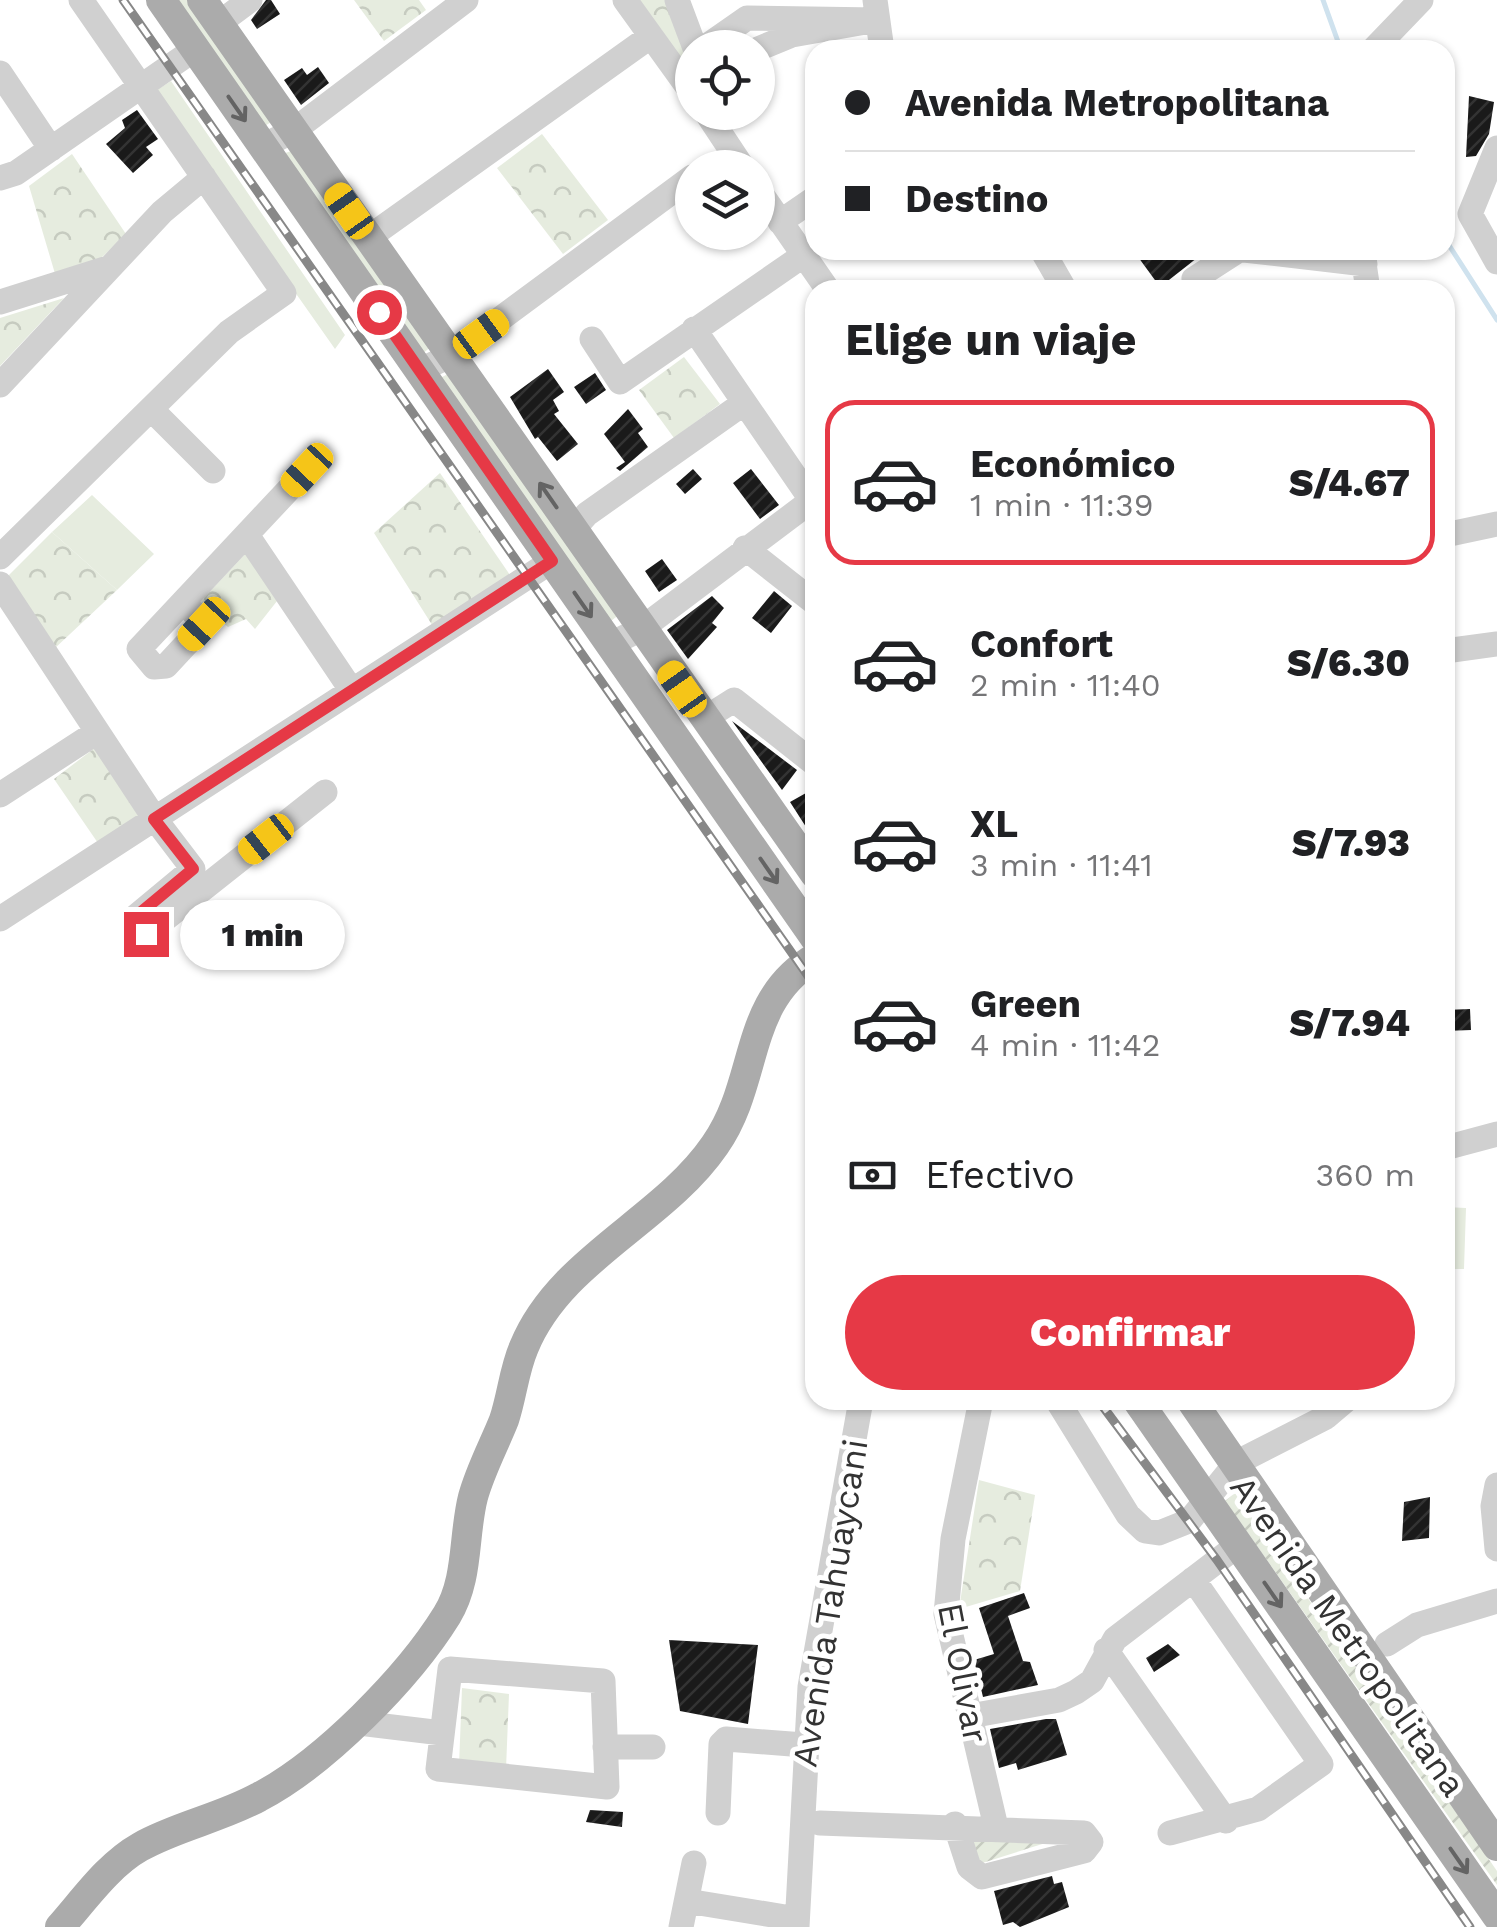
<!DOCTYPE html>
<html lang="es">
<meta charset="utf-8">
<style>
body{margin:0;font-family:"Work Sans",sans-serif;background:#f6f6f6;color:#202124;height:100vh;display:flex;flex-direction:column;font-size:38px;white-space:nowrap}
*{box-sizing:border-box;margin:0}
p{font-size:32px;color:#757577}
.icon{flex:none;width:55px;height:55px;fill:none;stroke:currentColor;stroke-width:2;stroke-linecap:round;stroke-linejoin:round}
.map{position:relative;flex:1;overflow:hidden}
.details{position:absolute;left:805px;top:280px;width:650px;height:1130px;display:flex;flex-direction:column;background:#fff;border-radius:30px;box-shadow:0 2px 8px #0004}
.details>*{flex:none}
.hud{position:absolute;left:805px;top:40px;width:650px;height:220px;border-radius:30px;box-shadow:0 2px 8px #0004;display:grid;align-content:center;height:220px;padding:0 40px;background:#fff}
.buttons{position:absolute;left:675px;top:30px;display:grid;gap:20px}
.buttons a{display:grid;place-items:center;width:100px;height:100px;border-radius:50%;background:#fff;box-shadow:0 2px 8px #0004;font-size:50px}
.end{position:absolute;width:45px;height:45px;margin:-22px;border:12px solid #e63946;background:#fff;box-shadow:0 0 0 5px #fff}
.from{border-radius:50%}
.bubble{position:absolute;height:70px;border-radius:35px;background:#fff;box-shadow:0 2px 8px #0004;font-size:32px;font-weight:800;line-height:70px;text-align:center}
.car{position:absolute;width:30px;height:60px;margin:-30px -15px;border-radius:12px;box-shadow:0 0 8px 2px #0007;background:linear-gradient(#f5c518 24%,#345 0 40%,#f5c518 0 76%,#345 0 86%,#f5c518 0)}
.hud b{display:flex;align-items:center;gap:35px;height:95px;font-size:38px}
.hud b+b{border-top:2px solid #e0e0e0}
.hud i{width:25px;height:25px;background:#202124}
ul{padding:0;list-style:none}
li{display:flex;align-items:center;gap:30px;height:165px;margin:0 20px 15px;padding:0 20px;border:5px solid transparent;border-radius:30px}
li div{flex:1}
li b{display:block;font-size:38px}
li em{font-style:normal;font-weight:800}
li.on{border-color:#e63946}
li>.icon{width:90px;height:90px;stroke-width:1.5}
h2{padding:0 40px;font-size:45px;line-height:120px}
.pay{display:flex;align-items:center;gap:25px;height:110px;padding:0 40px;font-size:38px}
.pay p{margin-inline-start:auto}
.primary-button{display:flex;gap:20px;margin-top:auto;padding:20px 40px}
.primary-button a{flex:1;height:115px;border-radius:60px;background:#e63946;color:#fff;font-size:40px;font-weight:800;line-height:115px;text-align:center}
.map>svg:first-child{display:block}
</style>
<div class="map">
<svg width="1497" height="1927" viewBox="0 0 1497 1927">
<defs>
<pattern id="forest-crowns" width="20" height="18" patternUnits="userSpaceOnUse" patternTransform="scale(2.5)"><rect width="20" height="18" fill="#e6ecdf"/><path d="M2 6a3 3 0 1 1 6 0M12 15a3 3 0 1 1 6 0" fill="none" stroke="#c6cbc0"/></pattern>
<pattern id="garden-furrows" width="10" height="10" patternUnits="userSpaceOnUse" patternTransform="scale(2.5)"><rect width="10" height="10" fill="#e6ecdf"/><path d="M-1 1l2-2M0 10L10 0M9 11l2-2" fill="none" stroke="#c6cbc0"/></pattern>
<pattern id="building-hatch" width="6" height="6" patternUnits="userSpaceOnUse" patternTransform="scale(2.5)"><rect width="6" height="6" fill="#1a1a1a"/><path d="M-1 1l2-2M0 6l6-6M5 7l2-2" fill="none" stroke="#333"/></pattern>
</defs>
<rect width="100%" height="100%" fill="#fff"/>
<!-- grass -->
<path fill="#e6ecdf" d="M175,0H190L273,121L263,127Z
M171,81L345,335L335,349L154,92Z
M291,151L432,346L422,354L280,155Z
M450,373L620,614L607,624L440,378Z
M92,495L154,554L117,590L52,532Z
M1445,1207L1466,1208L1464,1269H1445Z"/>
<!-- forest -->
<path fill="url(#forest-crowns)" d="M354,0H419L426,10L384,41Z
M633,0H673L692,49L677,60Z
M542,134L608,220L563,254L497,168Z
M72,154L126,234L95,264L56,277L29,186Z
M64,298L0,366V318Z
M684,357L720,404L674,438L639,390Z
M440,473L510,575L434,628L374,533Z
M52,532L117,590L54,649L7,577Z
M247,552L281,596L255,629L246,619L228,627L199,603Z
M96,747L143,818L100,846L54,779Z
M979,1480L1035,1495L1020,1591L959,1609Z
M462,1688L509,1694L506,1769L459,1766Z"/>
<!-- garden -->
<path fill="url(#garden-furrows)" d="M1235,1493L1497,1871V1885L1225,1501Z
M967,1834L1071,1835L976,1865Z"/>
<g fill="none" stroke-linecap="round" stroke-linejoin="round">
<!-- stream -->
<path stroke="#cfe2ee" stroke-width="5" d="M1323,0L1341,50
M1445,239L1497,320"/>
</g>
<!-- building -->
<path fill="url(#building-hatch)" d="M266,0H271L280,14L257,29L251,20Z
M318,67L329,83L301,105L284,80L302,68L307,75Z
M1469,96L1494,102L1489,134L1476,156L1466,157Z
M137,110L158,139L146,147L153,155L133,173L106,144L125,128L122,120Z
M1133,250H1167L1172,256L1192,250L1197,258L1160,287Z
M548,369L564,392L553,400L559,411L554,414L578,444L557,461L538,437L535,439L510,397Z
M595,373L606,390L586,404L574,387Z
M628,409L643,429L638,433L648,447L620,471L616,468L625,462L604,434Z
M693,469L702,479L685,494L676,484Z
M751,469L779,505L760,519L733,483Z
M662,559L677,580L659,592L645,571Z
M774,591L792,606L771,633L752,618Z
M712,596L724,608L712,623L717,627L688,659L667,630Z
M732,721L797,770L782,790Z
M806,793L815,810V841L790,802Z
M1470,1009L1471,1030L1445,1031V1010Z
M1430,1497L1429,1538L1402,1541L1404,1502Z
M1024,1593L1030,1608L1008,1616L1023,1661L1030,1662L1038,1685L983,1697L974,1660L994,1654L979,1608Z
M669,1640L758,1645L748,1724L680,1711Z
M1168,1644L1180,1655L1154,1672L1146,1658Z
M1046,1719H1056L1067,1755L1018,1770L1016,1763L999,1768L990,1729Z
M590,1810L623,1812L622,1827L586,1822Z
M1052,1876L1054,1884L1062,1882L1069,1907L1020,1927L1013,1922L1003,1925L994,1891Z"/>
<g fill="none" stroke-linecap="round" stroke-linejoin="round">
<!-- minor -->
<path stroke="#d0d0d0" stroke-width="25" d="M625,0L692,93
M677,0L695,48
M875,0L882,50
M218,24L250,0
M704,48L747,18L877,20L792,35L758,49
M1373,50L1421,0
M0,73L51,149
M706,112L743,168
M263,146L293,131L466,0
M1497,148L1470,214L1497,262
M0,178L16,173L195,49
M758,189L828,290
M780,222L815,198
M368,238L651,36
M1042,250L1065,290
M1244,250L1365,264
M1362,250L1368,290
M1196,290L1194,279L1239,250
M0,302L105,269
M694,329L812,501
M592,339L620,382L804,255
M420,370L450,356L692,177
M0,385L162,212L204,177
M151,409L213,471
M572,531L587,514L744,403
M247,535L352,691
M1445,535L1497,524
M745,548L815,603
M0,557L229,332L284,293L81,0
M0,584L155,819L193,869L134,918L146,934L325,792
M183,602L205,624L166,666L154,667L139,649C195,589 251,530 307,470
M611,644L641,629L815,498
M1445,651L1497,644
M704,719L734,700L815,764
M0,795L97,732
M0,919L552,561
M1445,1148L1497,1134
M981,1400L953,1539L946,1614L996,1827
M1057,1400L1128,1515L1145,1531L1159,1533L1189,1521L1236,1463L1326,1417L1346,1400
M1497,1485L1493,1506L1497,1549
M1387,1644L1417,1625L1497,1601
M1106,1650L1226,1821
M450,1669L603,1681L607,1787L438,1769Z
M970,1716L1059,1700L1076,1692L1092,1681L1115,1639L1238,1545
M359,1723L442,1733
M605,1747H653
M718,1813L721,1744L726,1739L804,1745
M820,1823L1084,1833L1091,1842L1084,1851L982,1877L969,1867L955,1824
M1170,1833L1258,1809L1321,1764L1193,1579
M687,1901L797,1919
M681,1927L694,1863
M797,1927L810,1687L861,1400"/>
<!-- major -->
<path stroke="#ababab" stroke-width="30" d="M161,0L815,938
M202,0L815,874
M1137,1400L1497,1916
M1191,1400L1497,1846
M60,1927C84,1900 108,1865 140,1847C177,1826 221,1818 259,1797C324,1763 408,1678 447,1615C469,1579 463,1536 473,1497C480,1471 494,1445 504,1420C512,1396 514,1370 524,1347C560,1259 663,1221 715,1145C760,1081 742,1001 815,958"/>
<!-- rail casing -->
<g stroke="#888" stroke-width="9">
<path id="rail" d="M123,0L815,986
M1098,1400L1217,1560L1470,1927"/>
</g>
<!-- rail -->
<use href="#rail" stroke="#fff" stroke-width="5" stroke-dasharray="15" stroke-linecap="butt"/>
</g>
<!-- one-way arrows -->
<defs><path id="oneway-shaft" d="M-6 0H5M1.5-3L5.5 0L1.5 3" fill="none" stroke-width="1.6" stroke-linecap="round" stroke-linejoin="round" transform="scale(2.5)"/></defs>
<g stroke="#636363">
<use href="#oneway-shaft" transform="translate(237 109) rotate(55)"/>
<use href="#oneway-shaft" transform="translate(548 495) rotate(-125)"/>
<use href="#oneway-shaft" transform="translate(583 605) rotate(55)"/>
<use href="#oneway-shaft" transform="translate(769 871) rotate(55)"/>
<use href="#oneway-shaft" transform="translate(1273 1595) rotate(55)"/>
<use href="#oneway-shaft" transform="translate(1459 1861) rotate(55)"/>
</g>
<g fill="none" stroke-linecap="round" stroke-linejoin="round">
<!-- route -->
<path stroke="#e63946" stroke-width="12" d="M146,934L134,918L193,869L154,819L552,561L379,312"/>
</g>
<g text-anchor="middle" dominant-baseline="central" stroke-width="10" stroke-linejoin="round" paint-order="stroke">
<!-- street labels -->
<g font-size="35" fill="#333" stroke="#fff">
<text transform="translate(830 1603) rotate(-81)">Avenida Tahuaycani</text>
<text transform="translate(1348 1636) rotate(55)">Avenida Metropolitana</text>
<text transform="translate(963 1673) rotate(79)">El Olivar</text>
</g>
</g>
</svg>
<div class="buttons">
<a><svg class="icon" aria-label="locate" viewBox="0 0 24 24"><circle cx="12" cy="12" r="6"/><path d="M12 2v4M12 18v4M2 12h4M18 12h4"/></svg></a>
<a><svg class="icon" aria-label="layers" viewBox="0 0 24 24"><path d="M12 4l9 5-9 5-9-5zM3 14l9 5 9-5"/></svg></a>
</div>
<i class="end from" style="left:379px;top:312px"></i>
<i class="end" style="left:146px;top:934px"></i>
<div class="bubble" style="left:180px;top:900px;width:165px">1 min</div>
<i class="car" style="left:349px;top:211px;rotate:325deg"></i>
<i class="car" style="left:481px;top:334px;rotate:54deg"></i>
<i class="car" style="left:307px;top:470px;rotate:223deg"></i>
<i class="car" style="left:204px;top:624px;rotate:223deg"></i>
<i class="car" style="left:682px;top:689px;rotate:325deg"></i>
<i class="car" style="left:266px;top:839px;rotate:232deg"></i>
<div class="hud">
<b><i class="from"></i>Avenida Metropolitana</b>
<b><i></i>Destino</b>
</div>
<section class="details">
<h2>Elige un viaje</h2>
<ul>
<li class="on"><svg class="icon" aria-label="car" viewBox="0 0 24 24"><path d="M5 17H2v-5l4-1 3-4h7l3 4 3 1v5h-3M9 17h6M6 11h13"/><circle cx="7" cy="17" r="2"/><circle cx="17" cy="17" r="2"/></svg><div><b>Económico</b><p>1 min · 11:39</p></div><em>S/4.67</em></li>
<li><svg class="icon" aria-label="car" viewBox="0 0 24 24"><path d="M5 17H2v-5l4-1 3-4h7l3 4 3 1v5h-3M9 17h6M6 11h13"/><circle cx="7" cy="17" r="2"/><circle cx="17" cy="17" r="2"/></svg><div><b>Confort</b><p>2 min · 11:40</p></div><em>S/6.30</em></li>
<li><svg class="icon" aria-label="car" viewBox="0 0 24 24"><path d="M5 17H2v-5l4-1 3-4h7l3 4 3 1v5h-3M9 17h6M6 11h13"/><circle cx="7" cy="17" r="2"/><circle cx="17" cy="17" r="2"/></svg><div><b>XL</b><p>3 min · 11:41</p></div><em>S/7.93</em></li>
<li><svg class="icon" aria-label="car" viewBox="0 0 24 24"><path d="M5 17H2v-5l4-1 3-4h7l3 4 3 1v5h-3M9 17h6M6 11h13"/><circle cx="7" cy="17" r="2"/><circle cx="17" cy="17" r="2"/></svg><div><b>Green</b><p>4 min · 11:42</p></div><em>S/7.94</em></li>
</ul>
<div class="pay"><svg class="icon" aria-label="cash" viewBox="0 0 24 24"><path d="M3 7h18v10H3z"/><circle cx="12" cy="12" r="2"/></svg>Efectivo<p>360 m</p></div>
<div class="primary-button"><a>Confirmar</a></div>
</section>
</div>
